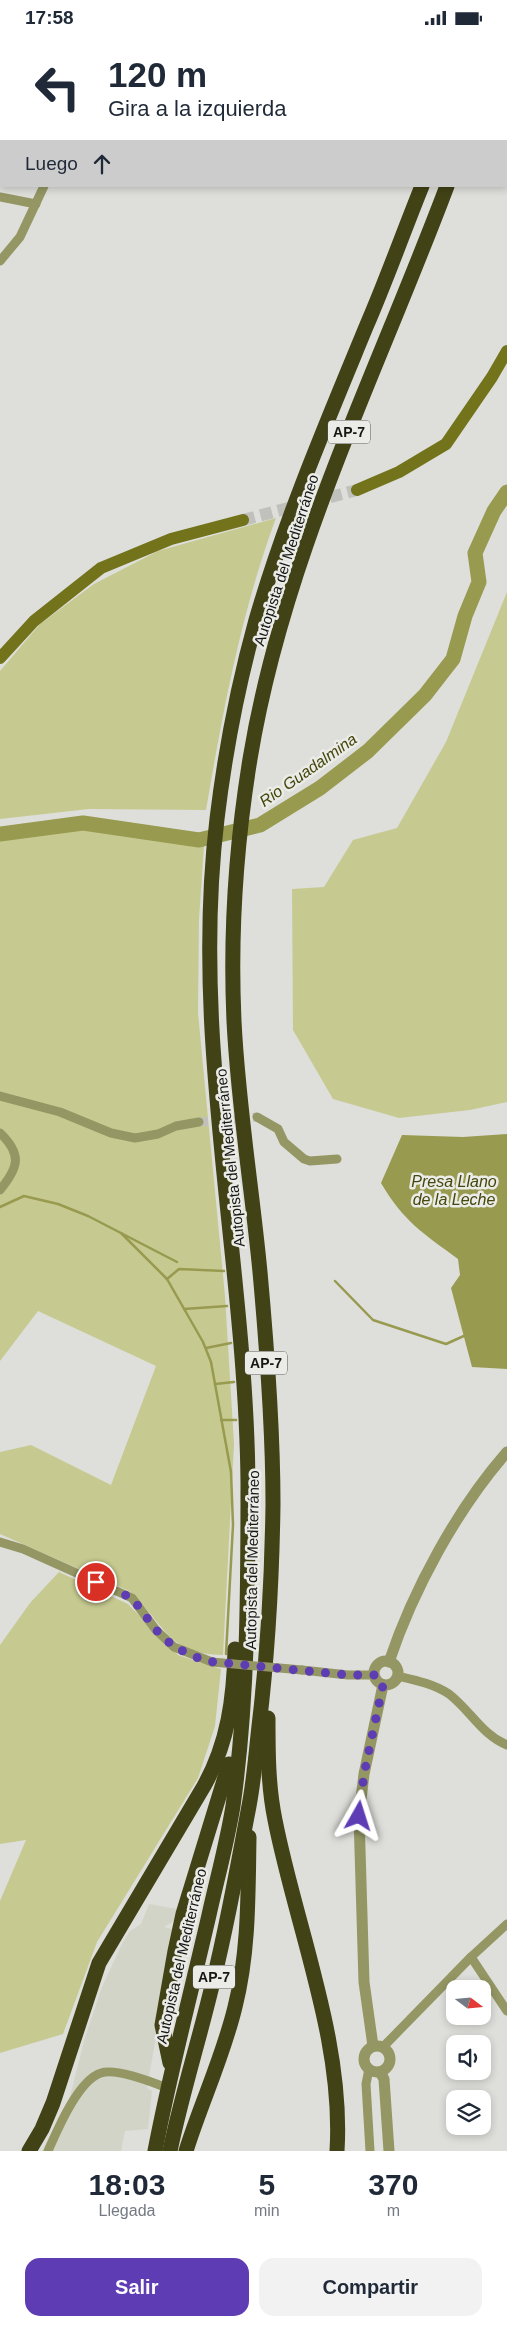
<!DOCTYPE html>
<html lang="es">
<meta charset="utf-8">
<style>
:root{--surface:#fff;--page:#f2f2f3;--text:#1f2937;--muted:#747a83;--accent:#5e3cb4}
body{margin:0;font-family:Helvetica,sans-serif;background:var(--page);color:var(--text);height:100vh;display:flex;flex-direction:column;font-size:19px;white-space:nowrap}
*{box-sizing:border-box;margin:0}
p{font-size:16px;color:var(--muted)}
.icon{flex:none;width:28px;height:28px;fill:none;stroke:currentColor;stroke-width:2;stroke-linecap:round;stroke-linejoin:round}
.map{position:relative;height:2116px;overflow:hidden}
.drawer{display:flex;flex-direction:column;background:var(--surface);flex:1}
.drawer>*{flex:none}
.banner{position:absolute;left:0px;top:0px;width:508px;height:152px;box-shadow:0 2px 8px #0003;background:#fff;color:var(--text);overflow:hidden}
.needle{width:32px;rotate:106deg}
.buttons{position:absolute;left:446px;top:1945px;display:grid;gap:10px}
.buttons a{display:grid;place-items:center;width:45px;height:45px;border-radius:10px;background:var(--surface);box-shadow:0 2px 8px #0003;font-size:25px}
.pin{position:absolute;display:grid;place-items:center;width:42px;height:42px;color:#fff;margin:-21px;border:2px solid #fff;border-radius:50%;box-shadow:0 1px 5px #0007}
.me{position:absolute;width:55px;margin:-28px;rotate:6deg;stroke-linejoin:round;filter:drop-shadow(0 0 4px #0008)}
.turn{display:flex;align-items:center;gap:18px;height:105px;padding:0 25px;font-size:22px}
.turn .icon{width:65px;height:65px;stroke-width:2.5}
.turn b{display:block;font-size:35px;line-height:42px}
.then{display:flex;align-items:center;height:48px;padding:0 25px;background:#0003;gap:10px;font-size:19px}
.eta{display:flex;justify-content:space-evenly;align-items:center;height:85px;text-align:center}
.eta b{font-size:30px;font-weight:700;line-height:35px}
.action{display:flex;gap:10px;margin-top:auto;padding:10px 25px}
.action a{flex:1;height:58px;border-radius:15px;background:var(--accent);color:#fff;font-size:20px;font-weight:700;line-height:58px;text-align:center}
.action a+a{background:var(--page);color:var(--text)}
.status{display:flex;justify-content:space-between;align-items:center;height:35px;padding:0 25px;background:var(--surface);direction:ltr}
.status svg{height:14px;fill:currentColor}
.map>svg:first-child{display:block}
</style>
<div class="status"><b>17:58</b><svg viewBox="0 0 49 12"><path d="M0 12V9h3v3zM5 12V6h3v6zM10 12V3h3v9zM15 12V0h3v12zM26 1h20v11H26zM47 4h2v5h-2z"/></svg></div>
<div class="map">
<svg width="507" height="2116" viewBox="0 0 507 2116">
<rect width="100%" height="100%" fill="#dedfda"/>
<path fill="#d3d4c8" d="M149 1869 177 1874 174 1886 164 1892 175 1895 147 2053 152 2056 148 2094 125 2096 121 2116H42L69 2066 84 2006 102 1952 123 1907 130 1896 141 1889Z"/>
<g fill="#c6ca90">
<path d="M276 483C241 577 223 676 206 775L89 774 0 784V636L40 589 94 549 158 516Z"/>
<path d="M507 557V1067L470 1075 399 1083 333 1064 293 995 292 854 324 852 353 805 397 793 446 707Z"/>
<path d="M80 794 204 811 199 884 198 978 225 1261 234 1409 223 1620C166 1619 165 1588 129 1556L0 1499V1417L31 1410 111 1450 156 1331 38 1276 0 1326V804Z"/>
<path d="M59 1537 128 1569 178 1620 221 1634 215 1691 198 1743 97 1907 63 1999 0 2018V1866L26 1805 0 1809V1610L30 1568Z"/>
</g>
<path fill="#979a4f" d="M507 1099V1334L472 1332 451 1253 460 1240 458 1224C423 1198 404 1187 381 1148L402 1100 463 1102Z"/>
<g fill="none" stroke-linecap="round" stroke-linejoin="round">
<g stroke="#979a4f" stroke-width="2.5">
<path d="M0 1172 24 1161 58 1169 88 1181 177 1227"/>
<path d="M121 1198 167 1244 203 1307 211 1327 231 1437 233 1490 226 1619"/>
<path d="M167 1244 179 1234 224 1236"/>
<path d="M335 1246 373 1285 446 1309 466 1300"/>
<path d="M184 1274 227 1271"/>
<path d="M206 1313 231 1308"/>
<path d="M215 1349 234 1347"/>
<path d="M221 1385H236"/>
</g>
<path stroke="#979a4f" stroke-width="15" d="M0 799 83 788 199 805 260 790 320 753 368 716 425 660 453 624 465 581 479 547 475 518 494 476 507 457"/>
<path stroke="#c0c1bc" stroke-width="9" stroke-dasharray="9 4.5" stroke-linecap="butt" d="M199 1087 257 1082"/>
<path stroke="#c0c1bc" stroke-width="12" stroke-dasharray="12 6" stroke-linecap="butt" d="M243 485 357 455"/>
<g stroke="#949763" stroke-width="9">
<path d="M209 0 212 1"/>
<path d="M0 51 1 52"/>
<path d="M0 162 36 169"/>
<path d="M0 226 20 202 44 151"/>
<path d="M0 1061 60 1077 111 1098 135 1103 158 1099 176 1091 199 1087"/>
<path d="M257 1082 278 1094 284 1107 304 1124 310 1126 337 1124"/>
<path d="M0 1098C23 1120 18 1133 0 1155"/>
<path d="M0 1507 23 1514 132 1563 156 1595 174 1612 212 1627"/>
<path d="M302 1635 348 1640H374"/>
<path d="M398 1641C415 1645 434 1649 449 1659 470 1675 482 1700 507 1710"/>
<path d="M471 1922 507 1976"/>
<path d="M383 2012 471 1922 507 1889"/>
<path d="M369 2034 366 2049 370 2116"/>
<path d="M48 2116C57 2096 78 2045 101 2038 116 2033 152 2047 167 2053"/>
</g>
<g stroke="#949763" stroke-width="11">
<circle cx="386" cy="1638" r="12"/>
<path d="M389 1627C413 1555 457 1474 507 1417"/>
<circle cx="377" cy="2024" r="13"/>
<path d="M373 2011 364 1947 359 1781 364 1739 383 1650"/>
<path d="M380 2037 384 2044 389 2116"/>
</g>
<g stroke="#72731a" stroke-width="12">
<path d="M357 455 399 437 446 409 492 342 507 316"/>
<path d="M0 623 34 586 101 533 171 504 243 485"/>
</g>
<g stroke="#414216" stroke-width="15">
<path d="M471 1 472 0"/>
<path d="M497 1V0"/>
<path d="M268 1683C268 1717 268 1751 275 1785 296 1892 344 2006 337 2116"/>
<path d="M170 2028 162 1990 175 1916 183 1879 229 1729"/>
<path d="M29 2116 42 2094 53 2068 99 1928 204 1751C228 1708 234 1663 235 1614"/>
<path d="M155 2116C170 2037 191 1958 209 1880 217 1844 227 1808 233 1771 248 1664 248 1556 248 1448 246 1226 190 1006 217 784 225 717 238 650 256 585 285 485 326 389 366 292 386 246 403 198 422 151"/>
<path d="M170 2116C181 2063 197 2012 210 1959 226 1898 237 1834 249 1771 254 1745 256 1718 259 1691 268 1616 272 1544 273 1469 273 1392 267 1314 260 1237 252 1153 238 1070 234 986 230 898 236 810 250 724 283 523 376 340 447 151"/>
<path d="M186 2116C201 2068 223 2022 235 1972 249 1917 248 1859 249 1802"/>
</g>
<path stroke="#949763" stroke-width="9" d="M212 1627 302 1635"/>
</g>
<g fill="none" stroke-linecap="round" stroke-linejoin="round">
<path stroke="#5e3cb4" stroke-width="9" stroke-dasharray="0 16.2" d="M96 1547 132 1563 156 1595 174 1612 205 1626 348 1640H374L376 1645 383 1650 364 1739 359 1781"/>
</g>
<g text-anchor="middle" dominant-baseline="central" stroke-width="5" stroke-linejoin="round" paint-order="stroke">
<g fill="#ebece7" stroke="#565653" stroke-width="1">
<rect x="328" y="385.5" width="42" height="23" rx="4"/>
<rect x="245" y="1316.5" width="42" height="23" rx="4"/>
<rect x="193" y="1930.5" width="42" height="23" rx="4"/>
</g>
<g font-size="14" font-weight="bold" fill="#161614">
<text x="349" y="397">AP-7</text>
<text x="266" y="1328">AP-7</text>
<text x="214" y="1942">AP-7</text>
</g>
<g font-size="15" fill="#161614" stroke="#ebece7">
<text transform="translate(286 525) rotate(-72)">Autopista del Mediterráneo</text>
<text transform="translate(230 1123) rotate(-96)">Autopista del Mediterráneo</text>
<text transform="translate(252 1525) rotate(-89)">Autopista del Mediterráneo</text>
<text transform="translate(181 1921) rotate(-77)">Autopista del Mediterráneo</text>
</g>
<g font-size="16" font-style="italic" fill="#46470c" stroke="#ebece7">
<text transform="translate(308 735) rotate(-35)">Rio Guadalmina</text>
<text x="454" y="1146">Presa Llano<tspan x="454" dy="18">de la Leche</tspan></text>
</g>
</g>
</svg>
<div class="buttons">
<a><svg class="needle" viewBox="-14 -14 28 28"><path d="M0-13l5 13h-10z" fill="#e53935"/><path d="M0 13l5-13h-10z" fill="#747a83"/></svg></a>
<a><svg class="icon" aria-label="sound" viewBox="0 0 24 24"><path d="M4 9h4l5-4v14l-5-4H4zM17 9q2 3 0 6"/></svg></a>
<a><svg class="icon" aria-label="layers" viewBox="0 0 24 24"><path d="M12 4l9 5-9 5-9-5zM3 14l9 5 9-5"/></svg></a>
</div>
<div class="pin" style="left:96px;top:1547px;background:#d93025"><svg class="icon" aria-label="arrive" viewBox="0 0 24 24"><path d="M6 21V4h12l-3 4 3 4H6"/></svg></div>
<svg class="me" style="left:359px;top:1781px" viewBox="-20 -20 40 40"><path d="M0-17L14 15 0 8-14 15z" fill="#5e3cb4" stroke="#fff" stroke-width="4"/></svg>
<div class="banner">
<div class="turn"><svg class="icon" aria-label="left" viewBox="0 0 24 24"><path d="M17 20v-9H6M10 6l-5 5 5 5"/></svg><div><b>120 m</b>Gira a la izquierda</div></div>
<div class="then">Luego<svg class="icon" aria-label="ahead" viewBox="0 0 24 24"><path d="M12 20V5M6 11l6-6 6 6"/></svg></div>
</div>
</div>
<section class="drawer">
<div class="eta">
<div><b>18:03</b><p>Llegada</p></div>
<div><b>5</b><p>min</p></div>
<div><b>370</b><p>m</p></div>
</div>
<div class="action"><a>Salir</a><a>Compartir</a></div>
</section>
